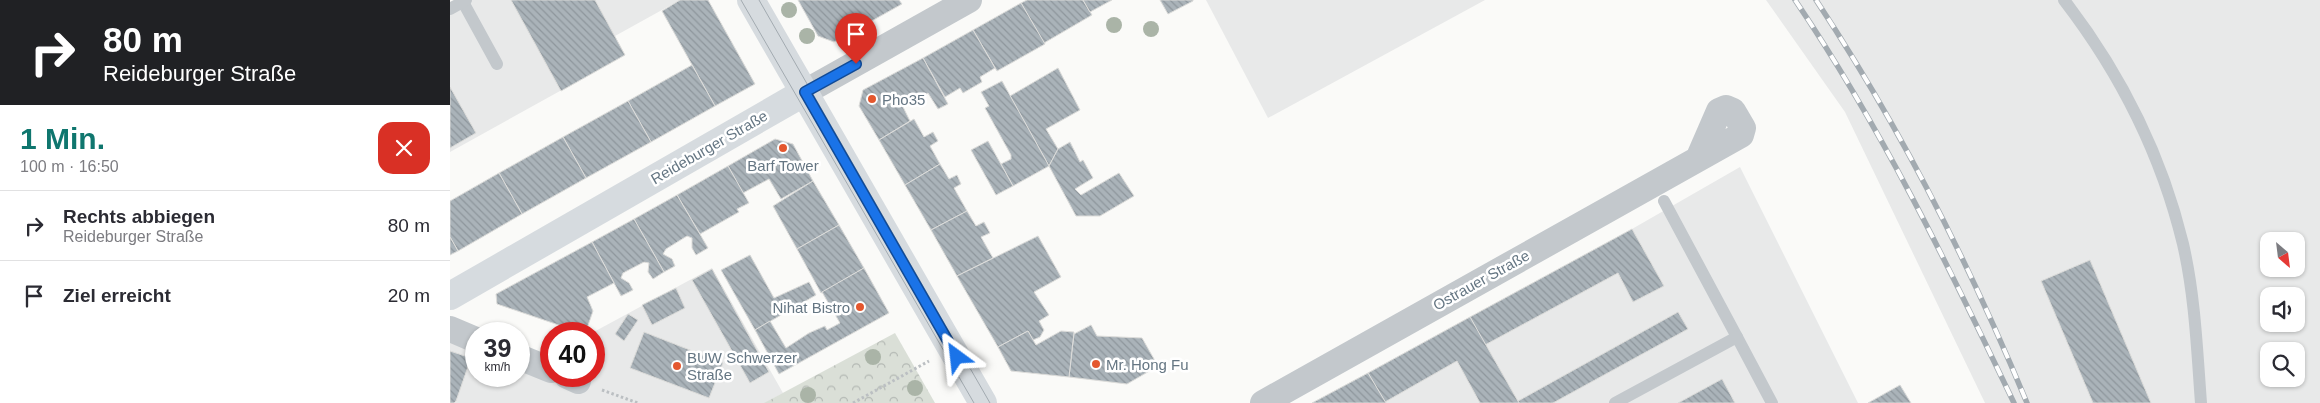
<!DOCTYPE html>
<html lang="de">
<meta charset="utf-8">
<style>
:root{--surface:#fff;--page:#f2f2f3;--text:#2b2b33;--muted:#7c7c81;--line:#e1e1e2;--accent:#0f766e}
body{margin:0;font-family:Helvetica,sans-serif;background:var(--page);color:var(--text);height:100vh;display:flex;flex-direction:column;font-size:19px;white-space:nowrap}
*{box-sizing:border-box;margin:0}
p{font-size:16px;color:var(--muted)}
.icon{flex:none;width:28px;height:28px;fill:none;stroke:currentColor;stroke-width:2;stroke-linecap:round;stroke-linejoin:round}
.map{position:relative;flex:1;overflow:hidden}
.drawer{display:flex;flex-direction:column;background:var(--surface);width:450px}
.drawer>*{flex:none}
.hud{background:#202124;color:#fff;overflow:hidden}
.needle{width:32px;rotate:152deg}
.buttons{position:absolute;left:1810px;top:232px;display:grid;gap:10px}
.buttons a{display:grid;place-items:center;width:45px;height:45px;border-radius:10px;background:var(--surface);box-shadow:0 1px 4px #0004;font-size:25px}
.speed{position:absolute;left:15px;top:322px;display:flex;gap:10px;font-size:25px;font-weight:700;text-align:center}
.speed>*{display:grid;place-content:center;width:65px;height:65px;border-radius:50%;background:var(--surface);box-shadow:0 1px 4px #0004;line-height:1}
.speed small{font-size:12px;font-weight:400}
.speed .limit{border:8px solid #d22;background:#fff;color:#111}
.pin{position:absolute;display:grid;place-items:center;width:42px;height:42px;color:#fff;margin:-51px -21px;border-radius:50% 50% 50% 0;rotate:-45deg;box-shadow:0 0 5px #0007}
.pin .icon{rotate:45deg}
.me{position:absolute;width:55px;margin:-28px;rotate:330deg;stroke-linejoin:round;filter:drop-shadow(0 0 4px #0008)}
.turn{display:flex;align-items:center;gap:18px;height:105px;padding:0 20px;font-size:22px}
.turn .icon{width:65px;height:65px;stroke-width:2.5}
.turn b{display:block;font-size:35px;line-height:42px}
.round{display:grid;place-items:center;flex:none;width:52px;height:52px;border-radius:15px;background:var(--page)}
.summary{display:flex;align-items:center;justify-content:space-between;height:85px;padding:0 20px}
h1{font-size:30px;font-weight:600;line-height:38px;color:var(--accent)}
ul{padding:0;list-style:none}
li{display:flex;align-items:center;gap:15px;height:70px;padding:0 20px;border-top:1px solid var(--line)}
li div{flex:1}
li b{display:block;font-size:19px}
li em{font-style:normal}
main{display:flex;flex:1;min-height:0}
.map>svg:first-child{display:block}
</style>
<main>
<section class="drawer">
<div class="hud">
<div class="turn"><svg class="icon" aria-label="right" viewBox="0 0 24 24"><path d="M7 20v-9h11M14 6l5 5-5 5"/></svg><div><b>80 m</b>Reideburger Straße</div></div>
</div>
<div class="summary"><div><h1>1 Min.</h1><p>100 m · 16:50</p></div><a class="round" style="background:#d93025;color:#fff"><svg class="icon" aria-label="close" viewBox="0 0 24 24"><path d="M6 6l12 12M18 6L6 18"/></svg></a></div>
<ul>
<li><svg class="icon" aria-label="right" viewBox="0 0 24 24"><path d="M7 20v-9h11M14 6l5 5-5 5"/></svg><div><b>Rechts abbiegen</b><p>Reideburger Straße</p></div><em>80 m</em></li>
<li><svg class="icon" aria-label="arrive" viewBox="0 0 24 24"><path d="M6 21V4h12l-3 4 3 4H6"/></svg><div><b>Ziel erreicht</b></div><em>20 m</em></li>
</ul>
</section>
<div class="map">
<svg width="1870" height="403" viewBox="0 0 1870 403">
<defs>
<pattern id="forest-crowns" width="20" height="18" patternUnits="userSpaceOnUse" patternTransform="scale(1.25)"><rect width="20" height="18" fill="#dadfd7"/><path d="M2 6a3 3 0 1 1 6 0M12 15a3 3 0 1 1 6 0" fill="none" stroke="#b4b9b4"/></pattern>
<pattern id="building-back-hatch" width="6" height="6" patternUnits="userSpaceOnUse" patternTransform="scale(1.25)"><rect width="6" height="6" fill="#aab3b9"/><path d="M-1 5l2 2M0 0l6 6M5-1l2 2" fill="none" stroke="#8e969c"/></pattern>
</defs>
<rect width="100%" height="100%" fill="#fafaf8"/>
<g fill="#e8e9e9" fill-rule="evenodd">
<path d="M17 0H230L165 36 175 55 0 152V9Z"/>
<path d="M756 0H1035L818 118Z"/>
<path d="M1316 0H1870V403H1535L1395 112ZM1819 241H1846V269H1819ZM1819 296H1846V324H1819ZM1819 351H1846V379H1819Z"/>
<path d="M1290 167 1408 403H862L1182 229Z"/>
<path d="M262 268 333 393 315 403H0V326L26 336V376H69V353L101 376H144V334H140Z"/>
</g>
<path fill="url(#forest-crowns)" d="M445 333 485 403H314Z"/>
<g fill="url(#building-back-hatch)" stroke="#dcdcda">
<path d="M61 0H145L175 55 111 91Z"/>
<path d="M230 0H258L305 84 265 106 212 11Z"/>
<path d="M348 0H449L452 4 384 42 368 36Z"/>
<path d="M577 0H633L642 15 594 43 571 3Z"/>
<path d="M633 0H662L640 12Z"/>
<path d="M710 0H743V1L718 14Z"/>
<path d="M571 3 595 44 547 71 523 30Z"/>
<path d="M523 30 545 68 530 77 532 82 513 93 510 88 495 97 473 58Z"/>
<path d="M473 58 498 104 488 109 478 93 453 107 460 121 429 140 409 106 413 90Z"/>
<path d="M242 65 265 106 201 142 178 101Z"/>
<path d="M608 68 630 110 596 129 608 149 599 166 560 96Z"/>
<path d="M552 81 599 166 563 186 551 164 561 159V155L535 108 539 106 531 92Z"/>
<path d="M0 87 26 133 0 148Z"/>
<path d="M178 101 201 142 136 178 113 137Z"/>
<path d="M464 119 474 137 483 132 488 141 480 146 490 164 455 185 429 140Z"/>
<path d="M113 137 136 178 72 214 49 173Z"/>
<path d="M325 139 343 144 363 181 331 199 319 179 293 193 278 166Z"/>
<path d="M538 141 563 186 546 195 521 150Z"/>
<path d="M620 142 630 162 633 160 643 178 625 189 631 195 669 173 684 196 650 216H626L599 166 608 149Z"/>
<path d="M490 164 499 179 507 175 511 184 504 188 517 211 481 230 455 185Z"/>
<path d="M278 166 299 203 287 209 289 212 250 234 227 195Z"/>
<path d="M49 173 72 214 8 251 0 237V201Z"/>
<path d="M363 181 389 225 347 249 323 206Z"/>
<path d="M227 195 258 248 246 255 242 248V238L237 236 216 249 213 254 222 259 225 266 214 272 184 219Z"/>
<path d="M517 211 526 226 534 222 540 233 531 237 543 258 507 276 481 230Z"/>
<path d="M184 219 214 272 203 279 198 272 199 263 194 262 173 273 171 278 179 283 183 290 171 296 142 242Z"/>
<path d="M389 225 414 268 371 293 347 249Z"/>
<path d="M1182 229 1214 286 1183 302 1168 273 1035 345 1020 317Z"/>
<path d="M588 236 611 277 584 292 599 315 589 321 594 330 590 337 583 340 578 331 548 347 507 276Z"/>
<path d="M0 237 8 251 0 255Z"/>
<path d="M142 242 164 283 137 297 143 311 135 334 47 304 46 294Z"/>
<path d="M300 255 324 298 359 282 366 295 305 330 271 270Z"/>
<path d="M1640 260 1701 403H1643L1591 281Z"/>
<path d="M414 268 439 313 329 374 305 330 320 321 336 348 359 333 375 326 377 330 390 323 372 292Z"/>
<path d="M262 269 319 372 300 383 242 280Z"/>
<path d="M226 288 235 308 202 325 192 305Z"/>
<path d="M1228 312 1238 329 1103 403H1069L1068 401Z"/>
<path d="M178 314 188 320 174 341 165 334Z"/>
<path d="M1020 317 1069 403H1030L1007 361 935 402 918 373Z"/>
<path d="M641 325 647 336 692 338 708 366 677 384 619 377 624 334Z"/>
<path d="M578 331 586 345 611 331 624 332 619 377 561 371 548 347Z"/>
<path d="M194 332 273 363 259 398 180 368Z"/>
<path d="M0 351 21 358 6 401 4 403H0Z"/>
<path d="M918 373 936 403H862Z"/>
<path d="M1272 379 1285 403H1228Z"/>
<path d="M1450 385 1461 403H1418Z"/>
</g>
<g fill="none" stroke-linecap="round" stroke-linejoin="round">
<g stroke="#bbbfc2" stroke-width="3" stroke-dasharray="2.5 2.5" stroke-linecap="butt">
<path d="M152 390 188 403"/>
<path d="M403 403 479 361"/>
</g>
<g stroke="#c3c8cc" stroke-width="12">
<path d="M1614 0C1671 74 1711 153 1733 244 1745 296 1747 350 1751 403"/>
<path d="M13 2 47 64"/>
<path d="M0 9 16 0"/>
<path d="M1214 201 1287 337"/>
<path d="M1165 403 1287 337 1322 403"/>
</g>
<g stroke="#c3c8cc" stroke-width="26">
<path d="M355 92 519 0"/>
<path d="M0 329 26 340"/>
<path d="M69 357 101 370"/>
<path d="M117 376 128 381"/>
<path d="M813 403 1291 135 1293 128 1283 111 1276 108 1269 111 1249 157"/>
</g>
<g stroke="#d6dbdf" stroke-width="28">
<path d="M301 0 533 403"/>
<path d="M0 296 355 92"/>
</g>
<g stroke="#a2aab0" stroke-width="1">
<path d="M291 0 524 403"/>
<path d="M309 0 540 403"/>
</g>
<g stroke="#a2aab0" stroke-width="5.5">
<g id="rail">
<path d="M1345 0C1431 127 1498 265 1564 403"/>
<path d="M1366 0C1450 127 1519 263 1577 403"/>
</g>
</g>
<use href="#rail" stroke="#fff" stroke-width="4" stroke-dasharray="11" stroke-linecap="butt"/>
</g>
<g fill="#aab4a7">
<circle cx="339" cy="10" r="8"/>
<circle cx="664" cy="25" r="8"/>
<circle cx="701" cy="29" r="8"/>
<circle cx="357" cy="36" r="8"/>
<circle cx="423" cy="357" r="8"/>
<circle cx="465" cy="388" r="8"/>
<circle cx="358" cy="395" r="8"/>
</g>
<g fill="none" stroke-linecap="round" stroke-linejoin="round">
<g stroke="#114b97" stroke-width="12">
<path id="route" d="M406 64 355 92 507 357"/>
</g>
<use href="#route" stroke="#1a73e8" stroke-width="9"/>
</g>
<g fill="#e4572e" stroke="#fff" stroke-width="2">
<circle cx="422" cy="99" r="5"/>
<circle cx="333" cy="148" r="5"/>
<circle cx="410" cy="307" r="5"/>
<circle cx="646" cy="364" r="5"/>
<circle cx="227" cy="366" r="5"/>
</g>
<g text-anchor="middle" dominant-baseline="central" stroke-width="5" stroke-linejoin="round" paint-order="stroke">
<g font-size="15" fill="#657683" stroke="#fff" text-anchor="start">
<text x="432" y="99">Pho35</text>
<text x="333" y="165" text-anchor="middle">Barf Tower</text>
<text x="400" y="307" text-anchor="end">Nihat Bistro</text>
<text x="237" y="357">BUW Schwerzer<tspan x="237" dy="17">Straße</tspan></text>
<text x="656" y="364">Mr. Hong Fu</text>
</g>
<g font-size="15" fill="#657683" stroke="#fff">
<text transform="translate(259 147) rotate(-30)">Reideburger Straße</text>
<text transform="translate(1031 280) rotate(-29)">Ostrauer Straße</text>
</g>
</g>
</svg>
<div class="buttons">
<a><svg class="needle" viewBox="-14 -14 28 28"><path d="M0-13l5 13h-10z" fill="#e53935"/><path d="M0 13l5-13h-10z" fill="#7c7c81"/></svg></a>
<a><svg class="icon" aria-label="sound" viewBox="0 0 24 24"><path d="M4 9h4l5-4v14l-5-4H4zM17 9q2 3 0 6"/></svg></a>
<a><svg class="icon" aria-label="search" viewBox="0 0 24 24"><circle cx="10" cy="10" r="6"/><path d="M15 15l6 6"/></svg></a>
</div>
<div class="speed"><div>39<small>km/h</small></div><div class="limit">40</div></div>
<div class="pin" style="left:406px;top:64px;background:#d93025"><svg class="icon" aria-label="arrive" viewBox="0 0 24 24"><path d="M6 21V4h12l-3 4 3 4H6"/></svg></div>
<svg class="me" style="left:507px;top:357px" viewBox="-20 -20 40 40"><path d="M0-17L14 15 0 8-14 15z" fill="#1a73e8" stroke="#fff" stroke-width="4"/></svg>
</div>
</main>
